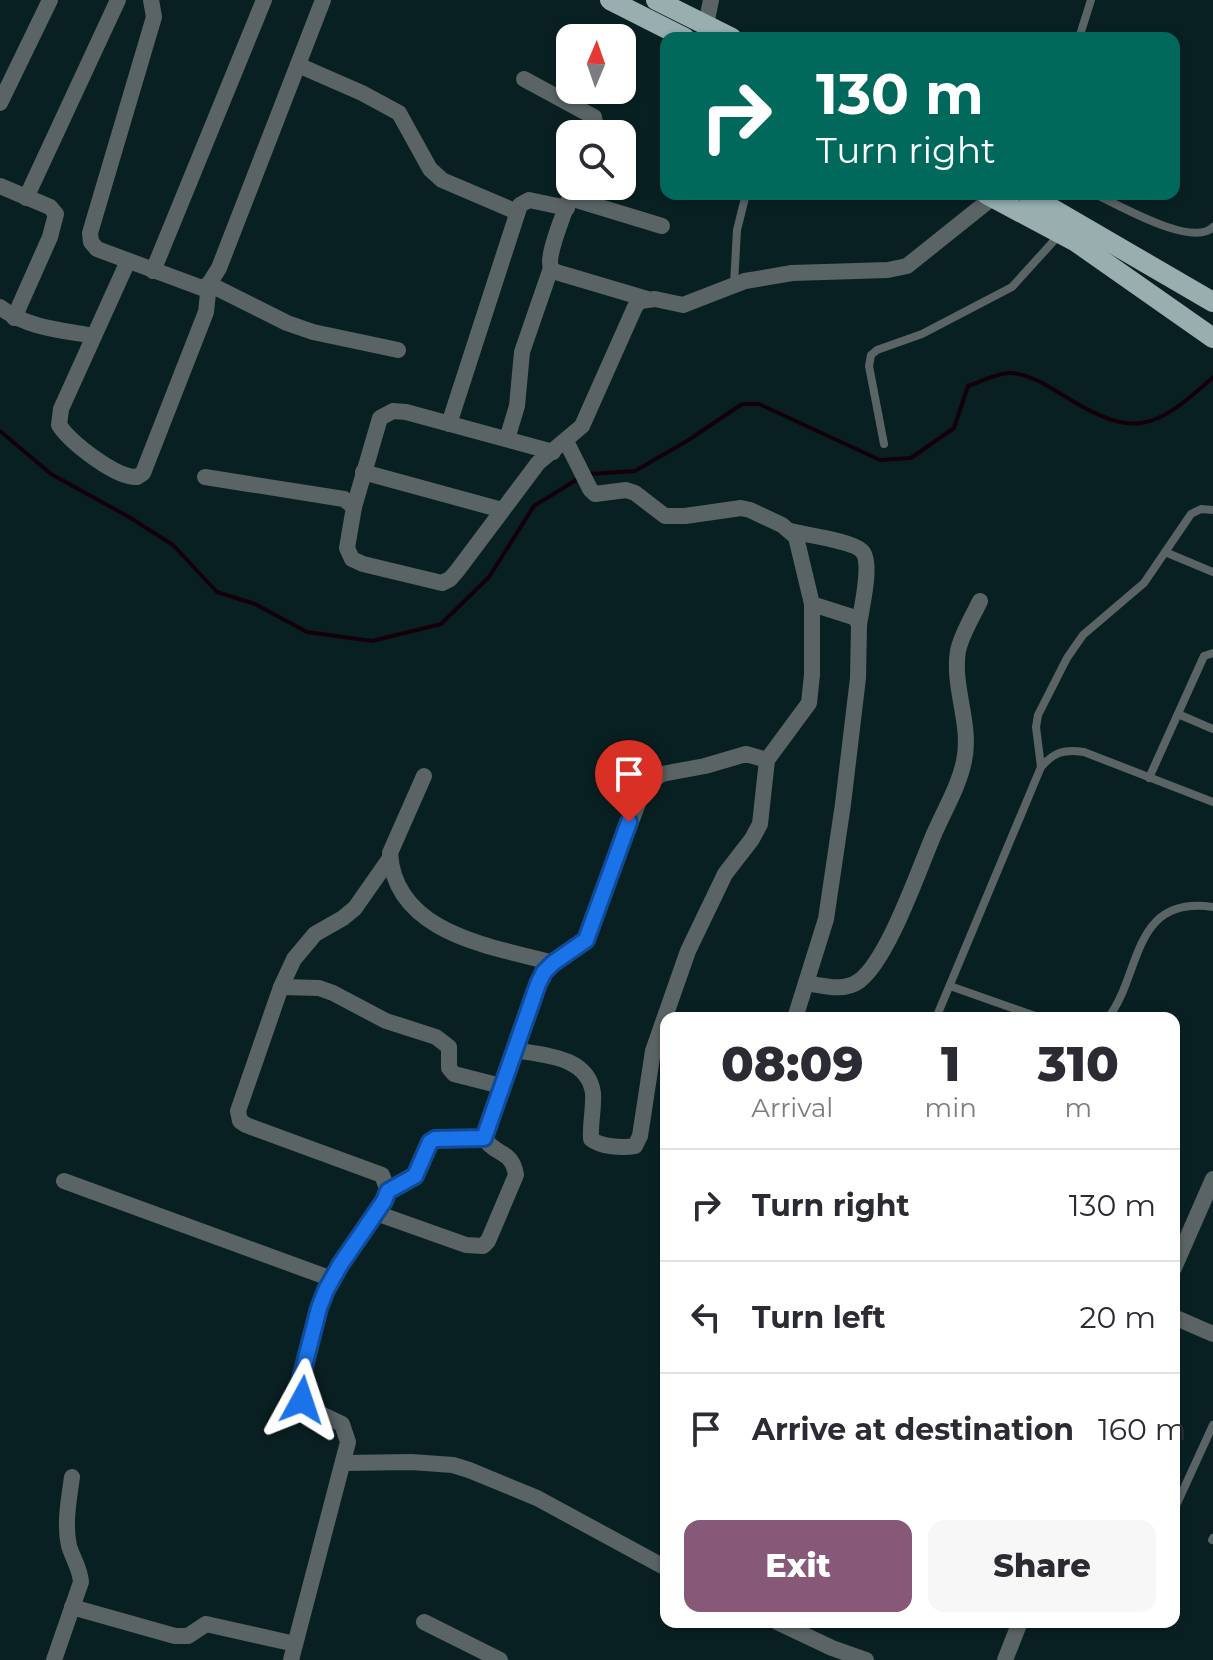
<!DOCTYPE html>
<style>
:root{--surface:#fff;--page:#f7f7f7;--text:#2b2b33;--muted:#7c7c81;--line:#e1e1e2;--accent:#875878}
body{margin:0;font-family:Montserrat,sans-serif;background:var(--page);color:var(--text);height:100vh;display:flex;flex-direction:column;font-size:30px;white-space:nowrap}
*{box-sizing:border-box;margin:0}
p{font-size:26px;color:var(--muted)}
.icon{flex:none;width:44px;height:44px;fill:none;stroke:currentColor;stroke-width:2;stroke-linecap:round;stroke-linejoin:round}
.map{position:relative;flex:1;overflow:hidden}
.panel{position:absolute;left:660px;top:1012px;width:520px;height:616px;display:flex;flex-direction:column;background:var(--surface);border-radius:16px;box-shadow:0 2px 6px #0004}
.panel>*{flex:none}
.guide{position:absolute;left:660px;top:32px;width:520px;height:168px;border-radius:16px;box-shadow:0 2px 6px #0004;background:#00695c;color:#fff;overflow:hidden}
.needle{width:52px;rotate:2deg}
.controls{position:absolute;left:556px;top:24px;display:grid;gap:16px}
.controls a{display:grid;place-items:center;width:80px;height:80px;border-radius:16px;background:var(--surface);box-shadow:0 2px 6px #0004;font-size:40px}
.pin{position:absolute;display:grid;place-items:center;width:68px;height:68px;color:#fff;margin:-82px -34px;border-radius:50% 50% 50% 0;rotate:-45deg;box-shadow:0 0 8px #0007}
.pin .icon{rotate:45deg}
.me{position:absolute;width:88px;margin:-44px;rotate:5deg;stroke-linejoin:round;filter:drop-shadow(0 0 6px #0008)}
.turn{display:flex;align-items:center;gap:28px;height:168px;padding:0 24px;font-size:36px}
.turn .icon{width:104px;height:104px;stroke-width:2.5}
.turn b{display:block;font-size:56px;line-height:68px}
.eta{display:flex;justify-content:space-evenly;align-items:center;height:136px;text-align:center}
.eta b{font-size:48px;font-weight:800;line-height:56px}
.cta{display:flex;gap:16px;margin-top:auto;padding:16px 24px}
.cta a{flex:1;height:92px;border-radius:16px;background:var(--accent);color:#fff;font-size:32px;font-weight:800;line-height:92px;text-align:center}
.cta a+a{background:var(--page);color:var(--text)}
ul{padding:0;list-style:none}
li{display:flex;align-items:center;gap:24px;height:112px;padding:0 24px;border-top:2px solid var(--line)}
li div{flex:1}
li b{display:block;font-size:30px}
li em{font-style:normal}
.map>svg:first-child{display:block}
</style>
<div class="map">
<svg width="1213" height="1660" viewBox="0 0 1213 1660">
<rect width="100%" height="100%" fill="#092022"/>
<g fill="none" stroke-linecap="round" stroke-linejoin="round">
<g stroke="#14000b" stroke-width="4">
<path d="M0 431 51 474 129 517 173 545 217 592 255 604 307 632 372 641 441 624 489 577 534 506 581 477"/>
<path d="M589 474 635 471 687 441 742 404H759L880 460 911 458 954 428 968 386C980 382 997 373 1010 373 1027 373 1047 385 1061 394 1133 439 1153 432 1213 377"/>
</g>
<g stroke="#5a6465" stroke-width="8">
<path d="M1079 38 1091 0"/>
<path d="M1095 194C1119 205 1192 248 1213 227"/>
<path d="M734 284 737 230 746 194"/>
<path d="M884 444 869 366 871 355 877 350 922 334 1012 287 1060 234"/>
<path d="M1165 552 1213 572"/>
<path d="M1178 714 1213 729"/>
<path d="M1041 767 1036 727 1038 715 1067 658 1083 635 1144 583 1191 514 1201 509 1213 510"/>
<path d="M1149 778 1204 656 1213 653"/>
<path d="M950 986 1041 1018"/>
<path d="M936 1018 1041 767C1054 752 1064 749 1084 752L1213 802"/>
<path d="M1108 1018C1142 974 1131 895 1213 907"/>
<path d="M1174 1510 1213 1425"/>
<path d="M1212 1540 1213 1538"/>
</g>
<g stroke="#5a6465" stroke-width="16">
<path d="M151 0 154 17 90 233 91 242 97 249 202 288 209 284 219 268 323 0"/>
<path d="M706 25 711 0"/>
<path d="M298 65 362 93 399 113 430 169 442 180 517 212"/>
<path d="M524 79 594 117 595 123 593 134"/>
<path d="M0 103 50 0"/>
<path d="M0 186 50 207 56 214 50 237 14 318"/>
<path d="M574 186C568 204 550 245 550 262 550 268 551 268 556 272L647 299"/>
<path d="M26 198 118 0"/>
<path d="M570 198 662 226"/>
<path d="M128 261 61 409 59 425C71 443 116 478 137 477L143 473 206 312 209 284 287 323 313 332 398 350"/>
<path d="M153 271 264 0"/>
<path d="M0 307C27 328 61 330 94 336"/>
<path d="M449 424 520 205 529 200 567 208"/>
<path d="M507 439 517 406 522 352 551 268"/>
<path d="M566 441 590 489 595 494 626 490 635 493 665 516H685L741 508 750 510 782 525 796 537 812 604 856 618 859 625 858 678 843 804 826 919 795 1018"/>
<path d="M363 472 502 510"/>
<path d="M205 477 344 499 354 507 347 548 352 559 363 564 442 583 450 579 457 571 538 463 582 426 635 307 640 301 655 299 683 305 745 281 792 273 888 270 907 266 997 194"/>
<path d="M354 507 380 418 393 411 406 412 553 452"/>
<path d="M790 531C806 535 853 541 862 551 873 563 861 609 859 625"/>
<path d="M424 776 390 853C395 934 491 946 553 963"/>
<path d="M806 983C824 986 844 992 859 981 888 960 919 869 934 834 944 811 959 786 964 761 972 724 952 688 958 651 961 635 973 616 980 601"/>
<path d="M281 987 319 988 333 993 386 1021 436 1037 449 1047V1068L454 1074 501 1086"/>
<path d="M514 1050C543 1055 588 1056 593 1093 594 1108 590 1124 591 1139 601 1147 622 1148 635 1146L640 1136 653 1051 688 951 725 874 752 839 760 824 767 760 809 703 812 675V604"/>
<path d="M64 1181 332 1279"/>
<path d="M388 1191 415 1176 427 1146 435 1139 484 1138"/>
<path d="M376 1213 466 1245 483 1246 488 1241 516 1175C512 1149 495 1156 484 1138L486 1129 538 984 544 972 553 963 586 940 642 793 651 781 662 774 705 766 746 754 767 760"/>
<path d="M1174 1268 1213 1179"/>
<path d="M1174 1317 1213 1334"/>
<path d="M345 1463 411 1462 453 1465 469 1470 537 1498 666 1568"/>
<path d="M72 1607 175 1636H188L206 1624 295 1644"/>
<path d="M424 1622 500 1660"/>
<path d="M777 1622 832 1648 866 1660"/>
<path d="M54 1660 81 1582C80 1568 73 1559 69 1546 64 1524 69 1499 72 1477"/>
<path d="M291 1660 348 1442 342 1424 308 1408 302 1400 300 1382 319 1308 326 1290 340 1265 384 1201 388 1191 382 1175 246 1125 240 1121 238 1111 281 987 294 959 315 934 343 918 355 908 390 858"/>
<path d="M1005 1660 1020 1622"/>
</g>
<g stroke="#98aeaf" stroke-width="20">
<path d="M610 0 685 38"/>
<path d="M656 0 732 38"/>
<path d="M986 194 1076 242 1213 338"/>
<path d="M1027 194 1213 302"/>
</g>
</g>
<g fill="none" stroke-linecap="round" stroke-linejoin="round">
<g stroke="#114b97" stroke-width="20">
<path id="route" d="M302 1400 300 1382 319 1308 326 1290 340 1265 384 1201 388 1191 415 1176 430 1142 435 1139 484 1138 538 984 544 972 553 963 586 940 629 822"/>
</g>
<use href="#route" stroke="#1a73e8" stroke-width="14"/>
</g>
</svg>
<div class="controls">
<a><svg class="needle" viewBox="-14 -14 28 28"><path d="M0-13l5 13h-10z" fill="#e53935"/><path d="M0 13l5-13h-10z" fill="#7c7c81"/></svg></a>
<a><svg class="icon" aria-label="search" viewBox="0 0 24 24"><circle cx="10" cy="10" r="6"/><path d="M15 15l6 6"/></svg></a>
</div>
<div class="pin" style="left:629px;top:822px;background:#d93025"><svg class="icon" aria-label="arrive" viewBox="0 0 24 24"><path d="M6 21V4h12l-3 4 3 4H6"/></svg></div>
<svg class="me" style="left:302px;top:1400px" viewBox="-20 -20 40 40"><path d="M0-17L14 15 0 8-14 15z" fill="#1a73e8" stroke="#fff" stroke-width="4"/></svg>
<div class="guide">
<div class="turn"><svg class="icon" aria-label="right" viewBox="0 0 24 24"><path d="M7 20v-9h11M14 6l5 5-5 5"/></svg><div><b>130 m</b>Turn right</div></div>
</div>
<section class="panel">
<div class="eta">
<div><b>08:09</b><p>Arrival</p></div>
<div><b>1</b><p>min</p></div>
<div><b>310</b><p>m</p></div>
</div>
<ul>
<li><svg class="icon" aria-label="right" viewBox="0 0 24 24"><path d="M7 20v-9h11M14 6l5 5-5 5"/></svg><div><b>Turn right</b></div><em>130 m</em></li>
<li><svg class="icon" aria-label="left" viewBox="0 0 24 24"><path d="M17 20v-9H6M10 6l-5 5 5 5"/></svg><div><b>Turn left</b></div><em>20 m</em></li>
<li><svg class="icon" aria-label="arrive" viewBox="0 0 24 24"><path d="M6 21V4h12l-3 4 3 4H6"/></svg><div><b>Arrive at destination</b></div><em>160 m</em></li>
</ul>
<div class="cta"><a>Exit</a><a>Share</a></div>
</section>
</div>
